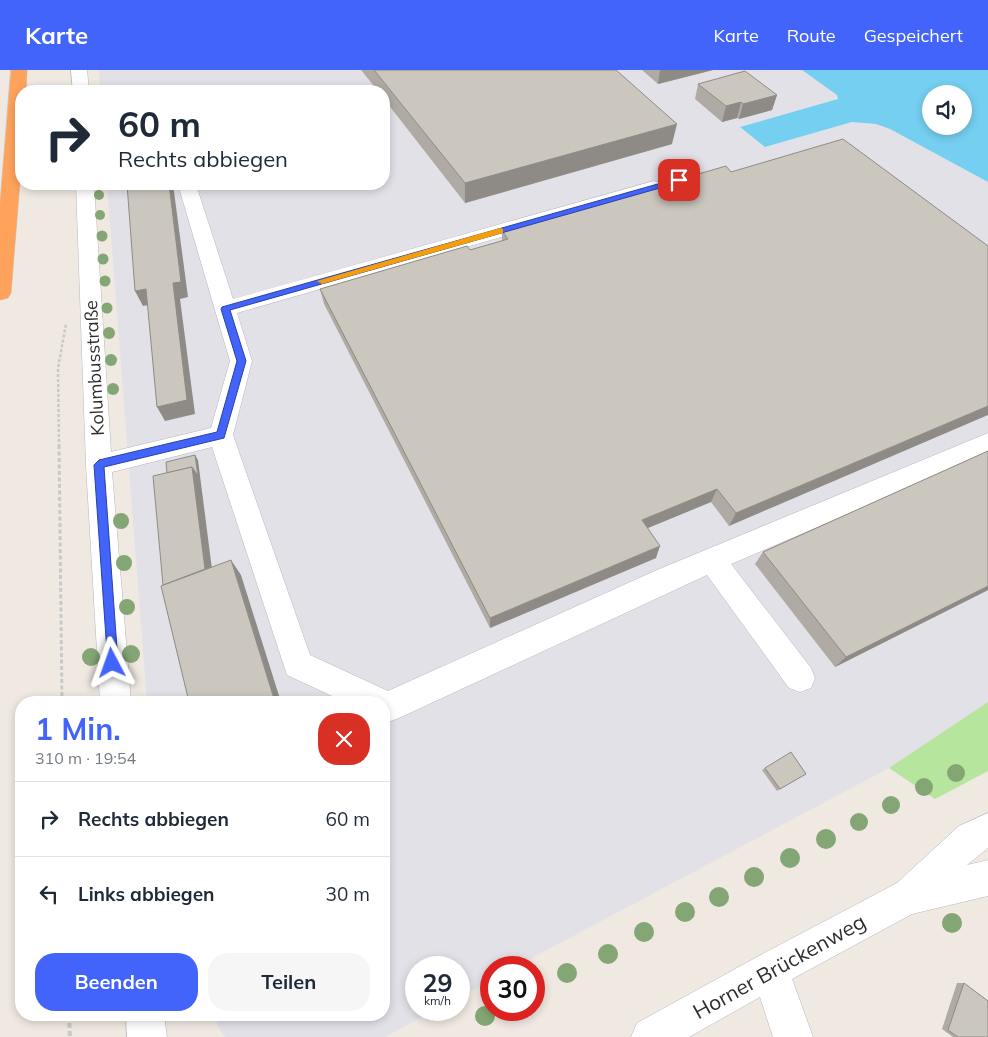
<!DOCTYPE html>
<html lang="de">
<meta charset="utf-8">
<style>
:root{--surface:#fff;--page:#f6f6f7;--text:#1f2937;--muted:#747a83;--line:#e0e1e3;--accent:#4264fb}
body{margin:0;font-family:Mulish,sans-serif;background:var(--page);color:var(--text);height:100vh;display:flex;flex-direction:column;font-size:19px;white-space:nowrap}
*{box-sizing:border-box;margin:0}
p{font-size:16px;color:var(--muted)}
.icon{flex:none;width:28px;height:28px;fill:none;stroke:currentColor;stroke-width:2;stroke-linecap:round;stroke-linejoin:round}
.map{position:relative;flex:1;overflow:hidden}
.sheet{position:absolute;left:15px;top:626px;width:375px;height:325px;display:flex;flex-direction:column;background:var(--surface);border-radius:20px;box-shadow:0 2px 8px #0003}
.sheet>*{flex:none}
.guide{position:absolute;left:15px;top:15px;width:375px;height:105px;border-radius:20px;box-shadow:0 2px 8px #0003;background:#fff;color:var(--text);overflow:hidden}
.controls{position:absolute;left:922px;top:15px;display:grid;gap:10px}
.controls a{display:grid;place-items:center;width:50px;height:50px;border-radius:50%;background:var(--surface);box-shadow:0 2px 8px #0003;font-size:25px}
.speed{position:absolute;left:405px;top:886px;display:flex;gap:10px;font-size:25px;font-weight:700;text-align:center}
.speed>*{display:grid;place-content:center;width:65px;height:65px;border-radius:50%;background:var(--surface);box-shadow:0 2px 8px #0003;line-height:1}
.speed small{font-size:12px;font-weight:400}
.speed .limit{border:8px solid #d22;background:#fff;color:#111}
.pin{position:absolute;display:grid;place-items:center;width:42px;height:42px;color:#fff;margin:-21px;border-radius:10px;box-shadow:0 2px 8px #0006}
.me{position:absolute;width:55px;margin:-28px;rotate:356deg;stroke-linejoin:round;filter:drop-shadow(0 0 4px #0008)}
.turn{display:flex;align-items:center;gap:18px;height:105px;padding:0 20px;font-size:22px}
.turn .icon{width:65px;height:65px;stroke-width:2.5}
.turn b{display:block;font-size:35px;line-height:42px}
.round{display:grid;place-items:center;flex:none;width:52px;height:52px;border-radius:20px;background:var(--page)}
.summary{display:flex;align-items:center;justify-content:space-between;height:85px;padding:0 20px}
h1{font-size:30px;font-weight:700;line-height:38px;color:var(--accent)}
.action{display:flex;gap:10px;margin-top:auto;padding:10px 20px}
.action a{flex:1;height:58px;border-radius:20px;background:var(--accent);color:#fff;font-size:20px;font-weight:700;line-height:58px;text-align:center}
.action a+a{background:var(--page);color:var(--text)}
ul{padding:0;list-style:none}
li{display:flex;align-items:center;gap:15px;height:75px;padding:0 20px;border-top:1px solid var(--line)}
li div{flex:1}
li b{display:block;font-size:19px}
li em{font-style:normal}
header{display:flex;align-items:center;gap:30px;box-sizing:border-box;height:70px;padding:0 25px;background:var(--accent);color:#fff}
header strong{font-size:24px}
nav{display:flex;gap:28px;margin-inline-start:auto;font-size:18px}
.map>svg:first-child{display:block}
</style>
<header>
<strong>Karte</strong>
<nav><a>Karte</a><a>Route</a><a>Gespeichert</a></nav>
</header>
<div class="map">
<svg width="988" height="967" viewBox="0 0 988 967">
<rect width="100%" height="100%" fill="#efe9e1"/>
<path fill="#e3e1e8" d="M99 0H802L838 25V29L765 77 853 52 876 54 890 59 988 112V632L889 698 515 897 491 898V910L459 928V898H416V940H435L385 967H225L218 957 215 945H384V632H147L107 114H384V21H100Z"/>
<path fill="#b6e59e" d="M988 632V701L935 729 889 698Z"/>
<path fill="#75cff0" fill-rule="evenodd" d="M802 0H988V112L890 59 876 54 852 52 765 77 740 57 838 29 837 25ZM931 24H964V56H931Z"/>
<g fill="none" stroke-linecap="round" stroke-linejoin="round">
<g stroke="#b4b7c1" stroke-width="1">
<g id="minor">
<path d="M71 0H87L89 21H73Z"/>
<path d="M654 111 661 113 663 117 661 121 237 243 252 291 233 365 310 585 388 621 657 500 988 363V384L731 494 811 598 815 608 811 618 800 622 789 618 707 505 399 648 388 652 384 651V632H345L287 605 212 377 112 402 131 632H100L86 395 76 114H94L111 382 211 358 230 291 180 121 182 117H196L198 121 233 229Z"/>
<path d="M988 743V778L967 795 988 790V826L912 844 792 909 813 967H773L760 927 689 967H631L637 953 757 887 897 813 959 756Z"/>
<path d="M126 945H164L167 967H127Z"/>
</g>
</g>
<g stroke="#c9c9c9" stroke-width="1">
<path id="highway" d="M11 0H27L26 21H21V99L11 223 8 228 0 230V134Z"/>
</g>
<path stroke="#c9c9c9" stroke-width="2.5" stroke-dasharray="3 2" stroke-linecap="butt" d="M59 377 58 298 66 254"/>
<path stroke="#c9c9c9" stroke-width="3" stroke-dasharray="4 2.5" stroke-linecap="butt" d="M59 375 62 632"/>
<path stroke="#c9c9c9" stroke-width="4" stroke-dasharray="5 3" stroke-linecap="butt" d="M69 945 70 967"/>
<use href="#minor" fill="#fff" fill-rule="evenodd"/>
<use href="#highway" fill="#ffa35c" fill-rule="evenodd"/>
</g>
<g fill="#84a574">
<circle cx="99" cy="125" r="5"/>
<circle cx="100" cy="145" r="5"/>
<circle cx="102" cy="166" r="5.5"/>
<circle cx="103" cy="189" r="5.5"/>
<circle cx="105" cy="211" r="5.5"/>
<circle cx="107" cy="238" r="5.5"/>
<circle cx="109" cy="263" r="6"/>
<circle cx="111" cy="290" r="6"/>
<circle cx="113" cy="319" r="6"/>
<circle cx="121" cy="451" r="8"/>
<circle cx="124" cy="493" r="8"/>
<circle cx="127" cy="537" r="8"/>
<circle cx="131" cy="584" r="9"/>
<circle cx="91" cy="587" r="9"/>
<circle cx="956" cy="703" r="9"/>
<circle cx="924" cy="717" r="9"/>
<circle cx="891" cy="735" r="9"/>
<circle cx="859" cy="752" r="9"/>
<circle cx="826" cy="769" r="10"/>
<circle cx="790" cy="788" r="10"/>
<circle cx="754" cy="807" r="10"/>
<circle cx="719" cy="827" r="10"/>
<circle cx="685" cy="842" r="10"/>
<circle cx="952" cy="853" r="10"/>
<circle cx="644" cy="862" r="10"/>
<circle cx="608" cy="884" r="10"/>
<circle cx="567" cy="903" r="10"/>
<circle cx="485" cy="946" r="10"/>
</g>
<g fill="#afaba4">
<path d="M361 0H616L672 74 465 133 384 29V21H378Z"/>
<path d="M642 0H713L658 14Z"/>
<path d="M698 14 777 25 772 40 739 49 737 48 722 52 695 29Z"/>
<path d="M731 102 988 176 729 456 711 432 648 458 656 488 490 558 324 234 320 219 470 180 502 171V161Z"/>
<path d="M988 381V520L835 597 755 494 763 482Z"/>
<path d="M765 698 806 704 777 721 762 700Z"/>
<path d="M957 913H964L988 967H953L942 959Z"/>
</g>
<g fill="#8e8b86">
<path d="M660 0H713L658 14Z"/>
<path d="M777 25 772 40 739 49 743 34Z"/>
<path d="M741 32 737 48 722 52 726 36Z"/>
<path d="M677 54 672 74 465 133V113Z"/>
<path d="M152 114H173L188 227 180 229 195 344 165 351 157 337Z"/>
<path d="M146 219 154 234 143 236 135 221Z"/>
<path d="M988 336V345L729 456 736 443Z"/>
<path d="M195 385 198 390 214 515 173 530 192 397Z"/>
<path d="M717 419 711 432 638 462 642 450Z"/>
<path d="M660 476 656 488 490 558V548Z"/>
<path d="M231 490 241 505 281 632H275Z"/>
<path d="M988 516V520L835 597 846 587Z"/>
</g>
<g fill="#cbc7bf" stroke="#8e8b86">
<path d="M374 0H616L677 54 465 113Z"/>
<path d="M745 1 777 25 743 34 741 32 726 36 698 14Z"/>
<path d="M843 69 988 176V336L736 443 717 419 642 450 660 476 490 548 320 219 467 176 470 180 508 169 502 161 726 96 731 102Z"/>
<path d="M127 114H169L181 212 173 213 187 330 157 337 146 219 135 221Z"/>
<path d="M988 381V516L846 587 763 482Z"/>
<path d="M195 385 198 406 192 397 167 403 166 392Z"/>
<path d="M192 397 205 499 163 515 153 406Z"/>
<path d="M231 490 275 632H189L161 516Z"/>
<path d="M791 682 806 704 780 719 765 698Z"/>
<path d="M964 913 988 931V967H958L948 960Z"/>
</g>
<path fill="#4264fb" stroke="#2b41a3" d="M679 108 682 110 681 112 230 240 246 291 224 368 104 397 118 593 117 597 112 599 108 597 94 395 99 390 217 362 237 291 221 239 222 237Z"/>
<path fill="#f59e0b" d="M500 158 503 159V163L322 214 317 211Z"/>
<g text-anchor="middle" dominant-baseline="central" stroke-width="4.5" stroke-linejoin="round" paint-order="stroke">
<g font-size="18" fill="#2e2e2e" stroke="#fff">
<text transform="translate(94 298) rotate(-93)">Kolumbusstraße</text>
</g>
<g font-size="21" fill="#2e2e2e" stroke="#fff">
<text transform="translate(779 896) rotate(-29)">Horner Brückenweg</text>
</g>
</g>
</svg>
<div class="controls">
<a><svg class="icon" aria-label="sound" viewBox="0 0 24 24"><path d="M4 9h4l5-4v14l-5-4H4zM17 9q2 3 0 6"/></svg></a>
</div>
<div class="speed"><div>29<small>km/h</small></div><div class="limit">30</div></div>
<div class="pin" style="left:679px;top:110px;background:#d93025"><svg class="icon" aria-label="arrive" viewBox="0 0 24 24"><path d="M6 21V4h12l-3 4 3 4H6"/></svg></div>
<svg class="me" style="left:112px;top:593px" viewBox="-20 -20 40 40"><path d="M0-17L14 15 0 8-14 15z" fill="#4264fb" stroke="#fff" stroke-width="4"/></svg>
<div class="guide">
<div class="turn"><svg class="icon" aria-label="right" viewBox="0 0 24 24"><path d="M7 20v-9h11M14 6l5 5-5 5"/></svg><div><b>60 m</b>Rechts abbiegen</div></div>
</div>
<section class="sheet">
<div class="summary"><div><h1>1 Min.</h1><p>310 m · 19:54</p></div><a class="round" style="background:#d93025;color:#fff"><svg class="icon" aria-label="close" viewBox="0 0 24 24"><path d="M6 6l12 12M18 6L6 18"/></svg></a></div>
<ul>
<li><svg class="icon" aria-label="right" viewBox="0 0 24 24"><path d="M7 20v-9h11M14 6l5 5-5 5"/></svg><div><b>Rechts abbiegen</b></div><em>60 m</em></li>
<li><svg class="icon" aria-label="left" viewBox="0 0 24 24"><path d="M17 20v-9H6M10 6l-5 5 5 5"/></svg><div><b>Links abbiegen</b></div><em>30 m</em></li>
</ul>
<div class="action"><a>Beenden</a><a>Teilen</a></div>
</section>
</div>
